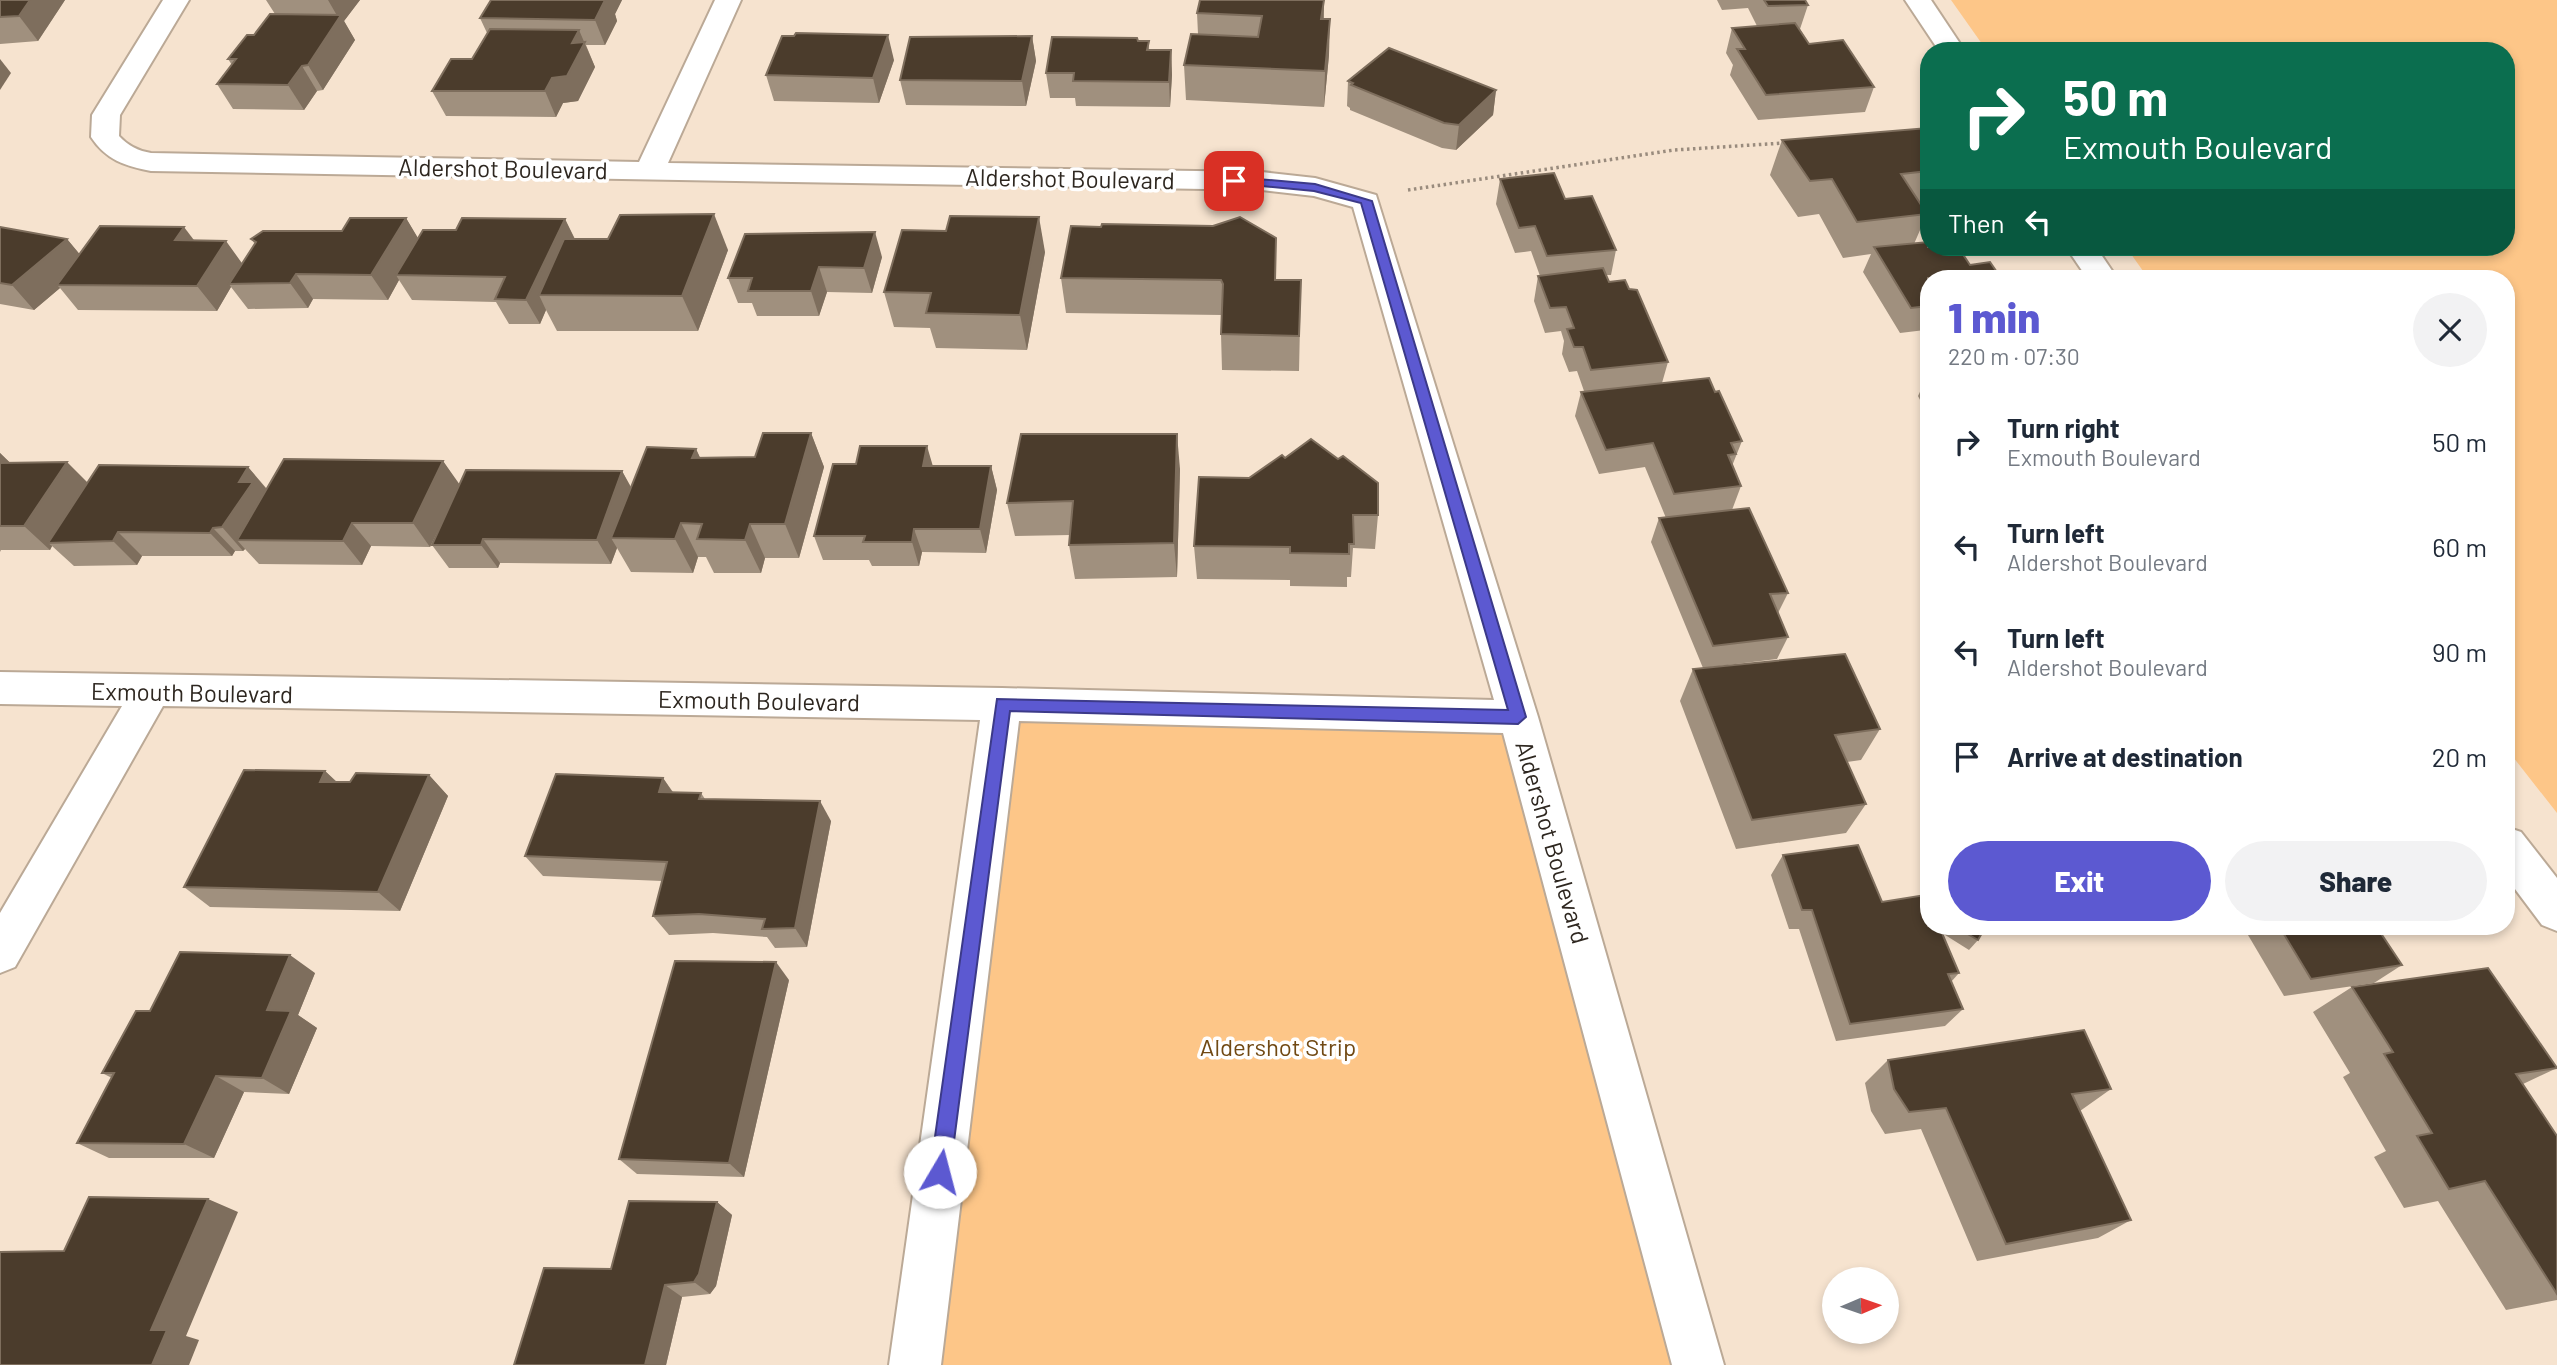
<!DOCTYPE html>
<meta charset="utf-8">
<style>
:root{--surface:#fff;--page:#f2f2f3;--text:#1f2937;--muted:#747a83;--accent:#5c59d1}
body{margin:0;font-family:Barlow,sans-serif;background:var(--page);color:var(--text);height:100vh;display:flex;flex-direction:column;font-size:26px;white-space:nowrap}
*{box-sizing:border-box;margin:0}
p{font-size:23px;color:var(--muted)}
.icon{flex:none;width:38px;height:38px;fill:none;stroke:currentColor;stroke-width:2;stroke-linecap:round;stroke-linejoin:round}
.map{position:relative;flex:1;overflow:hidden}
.panel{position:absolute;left:1920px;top:270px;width:595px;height:665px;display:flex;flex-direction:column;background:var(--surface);border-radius:28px;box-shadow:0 4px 10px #0003}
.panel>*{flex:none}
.top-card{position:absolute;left:1920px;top:42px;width:595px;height:214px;border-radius:28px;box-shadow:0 4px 10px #0003;background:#0b6e4f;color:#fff;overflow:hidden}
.needle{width:46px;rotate:88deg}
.controls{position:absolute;left:1822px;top:1267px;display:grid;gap:14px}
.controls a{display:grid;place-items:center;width:77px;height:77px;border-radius:50%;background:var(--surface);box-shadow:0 4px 10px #0003;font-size:35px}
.pin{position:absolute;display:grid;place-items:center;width:60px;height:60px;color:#fff;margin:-30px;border-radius:14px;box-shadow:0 4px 10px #0006}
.me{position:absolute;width:77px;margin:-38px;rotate:8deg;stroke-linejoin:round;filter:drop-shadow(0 0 5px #0008)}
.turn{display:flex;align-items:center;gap:24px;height:147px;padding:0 28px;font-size:32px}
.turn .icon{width:91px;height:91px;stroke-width:2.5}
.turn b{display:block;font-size:49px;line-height:60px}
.then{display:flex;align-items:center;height:66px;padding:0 28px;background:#0003;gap:14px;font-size:26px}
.round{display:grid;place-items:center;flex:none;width:74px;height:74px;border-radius:37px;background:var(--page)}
.head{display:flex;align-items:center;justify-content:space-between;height:119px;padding:0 28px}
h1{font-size:42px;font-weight:800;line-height:52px;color:var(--accent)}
.action{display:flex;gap:14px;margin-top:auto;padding:14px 28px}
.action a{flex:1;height:80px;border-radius:42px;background:var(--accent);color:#fff;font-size:28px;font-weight:800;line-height:80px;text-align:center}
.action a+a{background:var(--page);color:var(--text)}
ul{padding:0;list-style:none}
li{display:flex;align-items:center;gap:21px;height:105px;padding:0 28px}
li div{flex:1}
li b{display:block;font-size:26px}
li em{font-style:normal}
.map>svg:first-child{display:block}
</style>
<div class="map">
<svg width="2557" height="1365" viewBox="0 0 2557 1365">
<rect width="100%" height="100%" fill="#f6e3cf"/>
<g fill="#fdc688">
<path d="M1951 0H2557V813L2506 748V278H2148L2126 247H2506V51H1987Z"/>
<path d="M1002 704 1518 717 1698 1365H915Z"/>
</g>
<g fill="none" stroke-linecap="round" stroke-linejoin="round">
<g stroke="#bba996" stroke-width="4">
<g id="street">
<path d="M163 0H189L120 115 119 136C128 146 139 151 151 153L639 162 715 0H741L668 163 1262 172 1315 178 1376 195 1538 717 1724 1365H1672L1503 733 1019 721 941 1365H889L980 720 163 706 15 967 0 973V913L122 706 0 704V672L1002 688 1494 700 1353 207 1314 196 1262 190 151 171C125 166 106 160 91 137L92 115Z"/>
<path d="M1905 0H1931L1965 51H1939Z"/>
<path d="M2066 247H2096L2117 278H2087Z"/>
<path d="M2506 827 2521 832 2557 878V931L2542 925 2506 877Z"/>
</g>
</g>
<path stroke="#998b7d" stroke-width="3.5" stroke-dasharray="2.5 3.5" stroke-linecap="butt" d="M1408 190 1674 150 1784 143"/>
<use href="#street" fill="#fff" fill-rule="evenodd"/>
</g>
<g fill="#a0907e">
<path d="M0 0H65L38 41 0 44Z"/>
<path d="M266 0H360L344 21 355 40 323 90 317 91 304 110 233 109 217 84 232 65 228 59 275 14Z"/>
<path d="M491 0H622L615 14 617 21 605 45H586L595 67 578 101 563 103 556 117 446 116 432 91 472 59 487 33 480 18Z"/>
<path d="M1324 0V19L1329 55 1324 107 1186 100 1184 65 1198 34 1197 13Z"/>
<path d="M1717 0H1805L1808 5 1800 29 1809 44 1874 87 1865 112 1758 120 1730 75 1733 65 1726 53 1732 28 1757 26 1748 8 1722 10Z"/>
<path d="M1032 36 1036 61 1026 106 906 105 900 80Z"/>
<path d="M1138 41H1149V50H1171L1172 75 1170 107 1076 106 1075 98H1050L1046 73Z"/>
<path d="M894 60 879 103 774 101 766 75Z"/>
<path d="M1348 81 1496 90 1493 115 1456 150 1442 148 1350 110V108L1347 106Z"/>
<path d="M1928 128V206H1922L1927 214 1914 244 1928 278V336L1925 330 1900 333 1863 272 1871 254 1843 258 1819 214 1798 217 1770 175 1782 140Z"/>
<path d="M1500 179 1565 199 1616 250 1611 275H1606L1609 282 1629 289 1668 362 1662 383 1715 392 1742 441 1732 466 1741 486 1732 510 1788 593 1778 613 1788 637 1777 659 1711 667 1880 729 1861 760 1847 762 1866 804 1846 833 1736 849 1680 701 1693 669 1703 668 1651 542 1659 518H1666L1645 467 1599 474 1575 416 1581 392 1584 391 1577 371 1569 372 1562 354 1564 341 1561 331 1545 333 1534 301 1538 276H1540L1531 251 1515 253 1496 204Z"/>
<path d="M406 218 418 239 456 230 565 219 575 239 728 250 698 331H557L546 310 540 324H509L496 302 412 300 399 280 388 300 313 299 308 308 248 309 231 287 217 311 78 310 60 288 34 310 0 304V227L67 239 79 254 195 240 242 263 255 244 251 239 342 231Z"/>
<path d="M1101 227 1276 280H1301L1299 371 1222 370 1221 334 1222 315 1066 313 1061 278Z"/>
<path d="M1045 252 1027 350 936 348 930 328 894 327 884 292Z"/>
<path d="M882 257 872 293 827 292 819 316H757L752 303H738L728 278Z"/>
<path d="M1928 375V415L1918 396Z"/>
<path d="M811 433 824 467 799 558H765L761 573H714L706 557H698L693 573 631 572 617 548 611 564 500 563 498 568H449L432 545 449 507 430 547 371 546 362 565 259 564 245 549 243 551H235L232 556H142L137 565 74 566 52 546 50 550H1L0 552V453L9 462 87 483 248 467 267 489 443 461 459 485 622 471 631 487 696 449 700 458 755 457Z"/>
<path d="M991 466 997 490 986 553 922 552 919 566H872L869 560H823L814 536Z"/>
<path d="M1180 469 1177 577 1075 579 1069 545 1070 535 1015 536 1007 503Z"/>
<path d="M1199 477 1378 515 1375 549 1353 548 1351 577H1347V587L1290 586V580L1197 579 1194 546Z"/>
<path d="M325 771 337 782H350L429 775 448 796 400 911 210 907 184 887Z"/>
<path d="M663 778 673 792 701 793 705 799 831 821 807 947 775 948 767 937 713 933 669 935 653 916 662 881 543 876 525 856Z"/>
<path d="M1783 855 1882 902 1927 899 1928 897V926H1986L1978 940 1969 950 1942 933 1959 973 1951 982 1963 1009 1945 1026 1836 1041 1799 929H1789L1771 875Z"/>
<path d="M2260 926H2376L2402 965 2374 983 2284 996 2248 935Z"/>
<path d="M315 973 298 1015 317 1028 289 1094 244 1092 214 1158H109L77 1143 112 1078 102 1073 150 1011Z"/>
<path d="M789 980 744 1177 637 1174 619 1159Z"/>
<path d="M2352 987 2557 1068 2523 1084 2557 1136V1300L2506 1310 2438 1201 2404 1208 2374 1157 2386 1151 2343 1077 2350 1073 2313 1012Z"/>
<path d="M1888 1060 2111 1089 2080 1111 2131 1220 2098 1238 1977 1261 1921 1129 1885 1134 1871 1111 1865 1083Z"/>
<path d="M717 1202 732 1215 716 1286 710 1294 682 1297 666 1365H514L611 1269Z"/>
</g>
<g fill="#7e6e5d">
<path d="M30 0H65L38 41 19 16Z"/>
<path d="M328 0H360L344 21 355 40 323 90 308 65 339 19Z"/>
<path d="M602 0H622L615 14 617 21 605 45 595 20Z"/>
<path d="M1324 0 1323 31 1321 19Z"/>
<path d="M1330 19 1329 55 1324 107 1325 71Z"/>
<path d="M579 30 595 67 578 101 563 103 556 117 545 91Z"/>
<path d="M888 35 894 60 879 103 873 78Z"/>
<path d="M1032 36 1036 61 1026 106 1022 81Z"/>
<path d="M1171 50 1172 75 1170 107 1169 82Z"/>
<path d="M0 59 11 73 0 90Z"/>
<path d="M302 66 317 91 304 110 288 85Z"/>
<path d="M1496 90 1493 115 1456 150 1459 125Z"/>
<path d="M714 214 728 250 698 331 682 296Z"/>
<path d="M1039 217 1045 252 1027 350 1020 315Z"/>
<path d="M406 218 421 243 396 275 399 280 388 300 371 275Z"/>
<path d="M565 219 577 244 539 295 546 310 540 324 526 300Z"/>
<path d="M184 227 203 252 175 240Z"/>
<path d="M875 232 882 257 872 293 864 268Z"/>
<path d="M67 239 88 264 57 285 60 288 34 310 12 285Z"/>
<path d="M226 241 244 266 229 284 231 287 217 311 197 286Z"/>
<path d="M819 267 827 292 819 316 811 291Z"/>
<path d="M296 274 313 299 308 308 290 283Z"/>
<path d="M811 433 824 467 799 558 785 524Z"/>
<path d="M1177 434 1180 469 1177 577 1174 543Z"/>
<path d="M927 446 934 470 923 466Z"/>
<path d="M696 449 712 483 692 458Z"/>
<path d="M0 453 25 477 0 469Z"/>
<path d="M443 461 460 485 430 547 413 523Z"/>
<path d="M67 462 91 486 48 543 52 546 50 550 24 526Z"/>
<path d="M991 466 997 490 986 553 980 529Z"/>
<path d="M248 467 268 491 237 540 245 549 243 551 222 527 239 482Z"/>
<path d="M622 471 635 495 611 538 617 548 611 564 597 540Z"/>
<path d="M352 523 371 546 362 565 343 541Z"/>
<path d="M681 523 698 557 693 573 675 539Z"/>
<path d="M750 524 765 558 761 573 745 540Z"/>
<path d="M213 528 235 551 232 556 210 533Z"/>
<path d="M914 529 922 552 919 566 912 542Z"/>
<path d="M118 532 142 556 137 565 113 541Z"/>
<path d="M483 539 500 563 498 568 481 545Z"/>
<path d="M325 771 347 792 320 782Z"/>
<path d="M429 775 448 796 400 911 378 892Z"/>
<path d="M663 778 677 799 659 792Z"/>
<path d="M820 801 831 821 807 947 795 928Z"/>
<path d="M290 955 315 973 298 1015 317 1028 289 1094 262 1078 267 1010Z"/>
<path d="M776 962 789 980 744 1177 729 1163Z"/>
<path d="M216 1076 244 1092 214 1158 184 1144Z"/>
<path d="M208 1199 238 1212 186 1336 199 1340 189 1365H152L151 1330Z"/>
<path d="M717 1202 732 1215 716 1286 710 1294 694 1282Z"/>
<path d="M665 1285 682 1297 666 1365H645Z"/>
</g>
<g fill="#4b3c2c" stroke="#7e6e5d" stroke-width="2">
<path d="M0 0H30L19 16 0 17Z"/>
<path d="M491 0H605L595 20 480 18Z"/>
<path d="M1200 0H1324L1321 19H1330L1325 71 1184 65 1191 34 1258 37 1262 16 1197 13Z"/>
<path d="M1764 0H1805L1808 5 1768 6Z"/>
<path d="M270 14 341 15 308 65 302 66 288 85 217 84 236 59H228L247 35H254Z"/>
<path d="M1795 23 1809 44 1843 40 1874 87 1766 95 1737 49H1745L1732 28Z"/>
<path d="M490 29 579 30 572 43 585 42 567 76 552 78 545 91H432L451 59H472Z"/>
<path d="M796 33 888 35 873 78 766 75 782 36H794Z"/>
<path d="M1032 36 1022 81 900 80 910 37Z"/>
<path d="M1052 37 1137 38 1138 41H1149L1147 50H1171L1169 82 1073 81 1074 73H1046Z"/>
<path d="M1389 48 1496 90 1459 125 1444 123 1351 85 1353 83 1348 81Z"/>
<path d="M1928 128V171L1901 174 1927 214 1857 222 1832 179 1810 181 1782 140Z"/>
<path d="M1554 173 1565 199 1592 196 1616 250 1547 256 1535 226 1519 228 1500 179Z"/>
<path d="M714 214 682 296 539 295 564 239H608L620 215Z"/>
<path d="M950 216 1039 217 1020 315 926 313 931 293 884 292 902 230 946 231Z"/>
<path d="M1240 217 1276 238 1275 280H1301L1299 336 1221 334 1223 284 1221 280 1061 278 1071 226 1101 227 1102 224 1213 226Z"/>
<path d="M350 218H406L371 275 296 274 290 283 229 284 256 242 251 239 263 231H342Z"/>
<path d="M462 218 565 219 526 300 495 299 505 277 396 275 423 230H456Z"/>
<path d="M100 226 184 227 175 240 226 241 197 286 57 285Z"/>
<path d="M0 227 67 239 12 285 0 283Z"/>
<path d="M875 232 864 268 819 267 811 291H748L752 278H728L745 234Z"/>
<path d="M1928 242V247H1958L1970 265 1990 262 2001 278H1928V306L1911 308 1874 247Z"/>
<path d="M1603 268 1609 282 1625 280 1629 289 1637 290 1668 362 1591 370 1583 347H1574L1567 329 1574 328 1566 307 1550 308 1538 276Z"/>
<path d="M1709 378 1715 392 1719 391 1742 441 1731 443 1736 454 1728 455 1741 486 1674 494 1653 443 1606 450 1581 392Z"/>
<path d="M763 433H811L785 524H750L745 540 697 539 702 524 681 523 675 539 611 538 647 447 696 449 692 458 755 457Z"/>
<path d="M1021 434H1177L1174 543 1069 545 1073 501 1007 503Z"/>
<path d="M1311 439 1338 459 1343 456 1378 483V515H1353L1354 544H1349V554L1290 553V547L1194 546 1199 477 1249 478 1282 455 1285 458Z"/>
<path d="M860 446H927L923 466H991L980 529H914L912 542H863L865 536H814L833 464H856Z"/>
<path d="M284 459 443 461 413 523H352L343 541 237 540Z"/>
<path d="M67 462 24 526H0V463Z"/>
<path d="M99 465 248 467 239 482H253L222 527 213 528 210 533 118 532 113 541 48 543Z"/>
<path d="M466 470 622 471 597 540 483 539 481 545H432Z"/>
<path d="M1749 508 1788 593 1770 594 1788 637 1713 646 1659 518Z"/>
<path d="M1845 654 1880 729 1835 735 1866 804 1752 820 1693 669Z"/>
<path d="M244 770 325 771 320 782H350L356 773 429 775 378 892 184 887Z"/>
<path d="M556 774 663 778 659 792 701 793 699 799 820 801 795 928 762 929 765 919 699 914 653 916 667 862 525 856Z"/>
<path d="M1858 845 1882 902 1925 895 1928 902V926H1939L1959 973 1948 974 1963 1009 1850 1024 1812 910H1802L1783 855Z"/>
<path d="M1954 926H1986L1978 940Z"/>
<path d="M2279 926H2376L2402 965 2311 979Z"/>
<path d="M180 952 290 955 267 1010 291 1011 262 1078 216 1076 184 1144 77 1143 114 1073H102L136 1011H150Z"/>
<path d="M675 961 776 962 729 1163 619 1159Z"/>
<path d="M2488 968 2557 1068 2516 1074 2557 1136V1294L2485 1181 2449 1189 2417 1136 2432 1133 2384 1054 2393 1052 2352 987Z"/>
<path d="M2084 1030 2111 1089 2072 1094 2131 1220 2006 1244 1946 1108 1909 1112 1894 1089 1888 1060Z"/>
<path d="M89 1197 208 1199 151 1330H167L152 1365H0V1252L64 1251Z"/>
<path d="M629 1201 717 1202 699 1274 694 1282 665 1285 645 1365H514L544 1268 611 1269Z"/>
</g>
<path fill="#5c59d1" stroke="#3c3a88" stroke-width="2" d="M1234 177 1315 184 1372 201 1526 717 1518 724 1010 711 950 1172 947 1179 940 1182 933 1179 930 1172 997 699 1508 710 1361 203 1314 191 1230 183V178Z"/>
<g text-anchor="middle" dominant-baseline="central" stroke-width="7" stroke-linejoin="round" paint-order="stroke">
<g font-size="24" fill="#2e2720" stroke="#fff">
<text transform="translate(503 168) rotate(1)">Aldershot Boulevard</text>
<text transform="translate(1070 178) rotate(1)">Aldershot Boulevard</text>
<text transform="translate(192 692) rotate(1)">Exmouth Boulevard</text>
<text transform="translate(759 700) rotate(1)">Exmouth Boulevard</text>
<text transform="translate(1553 842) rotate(74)">Aldershot Boulevard</text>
</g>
<g font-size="24" fill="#714913" stroke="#fff">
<text x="1278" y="1046">Aldershot Strip</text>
</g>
</g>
</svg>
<div class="controls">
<a><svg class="needle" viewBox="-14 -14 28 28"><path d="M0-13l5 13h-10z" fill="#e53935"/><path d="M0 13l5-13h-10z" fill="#747a83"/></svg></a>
</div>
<div class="pin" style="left:1234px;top:181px;background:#d93025"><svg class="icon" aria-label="arrive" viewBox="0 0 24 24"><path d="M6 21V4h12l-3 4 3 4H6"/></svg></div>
<svg class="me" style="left:940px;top:1172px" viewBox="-20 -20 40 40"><circle r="19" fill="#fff"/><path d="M0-13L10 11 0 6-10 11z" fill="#5c59d1"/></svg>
<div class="top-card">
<div class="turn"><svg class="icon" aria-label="right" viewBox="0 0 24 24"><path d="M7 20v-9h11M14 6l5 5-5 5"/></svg><div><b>50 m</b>Exmouth Boulevard</div></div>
<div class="then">Then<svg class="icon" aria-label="left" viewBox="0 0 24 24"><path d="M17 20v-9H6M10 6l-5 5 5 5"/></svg></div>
</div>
<section class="panel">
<div class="head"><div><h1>1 min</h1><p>220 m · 07:30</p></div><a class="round"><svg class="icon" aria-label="close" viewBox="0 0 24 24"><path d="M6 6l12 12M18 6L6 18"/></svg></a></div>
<ul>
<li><svg class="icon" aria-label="right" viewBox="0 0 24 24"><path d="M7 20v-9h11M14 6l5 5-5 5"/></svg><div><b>Turn right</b><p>Exmouth Boulevard</p></div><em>50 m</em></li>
<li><svg class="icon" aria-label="left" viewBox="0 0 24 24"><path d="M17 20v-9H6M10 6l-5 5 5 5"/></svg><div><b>Turn left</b><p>Aldershot Boulevard</p></div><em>60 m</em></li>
<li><svg class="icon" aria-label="left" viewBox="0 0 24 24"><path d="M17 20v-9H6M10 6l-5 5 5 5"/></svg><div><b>Turn left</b><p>Aldershot Boulevard</p></div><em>90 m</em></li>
<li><svg class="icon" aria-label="arrive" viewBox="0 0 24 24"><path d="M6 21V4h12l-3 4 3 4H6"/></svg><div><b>Arrive at destination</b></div><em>20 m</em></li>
</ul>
<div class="action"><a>Exit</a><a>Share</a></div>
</section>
</div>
